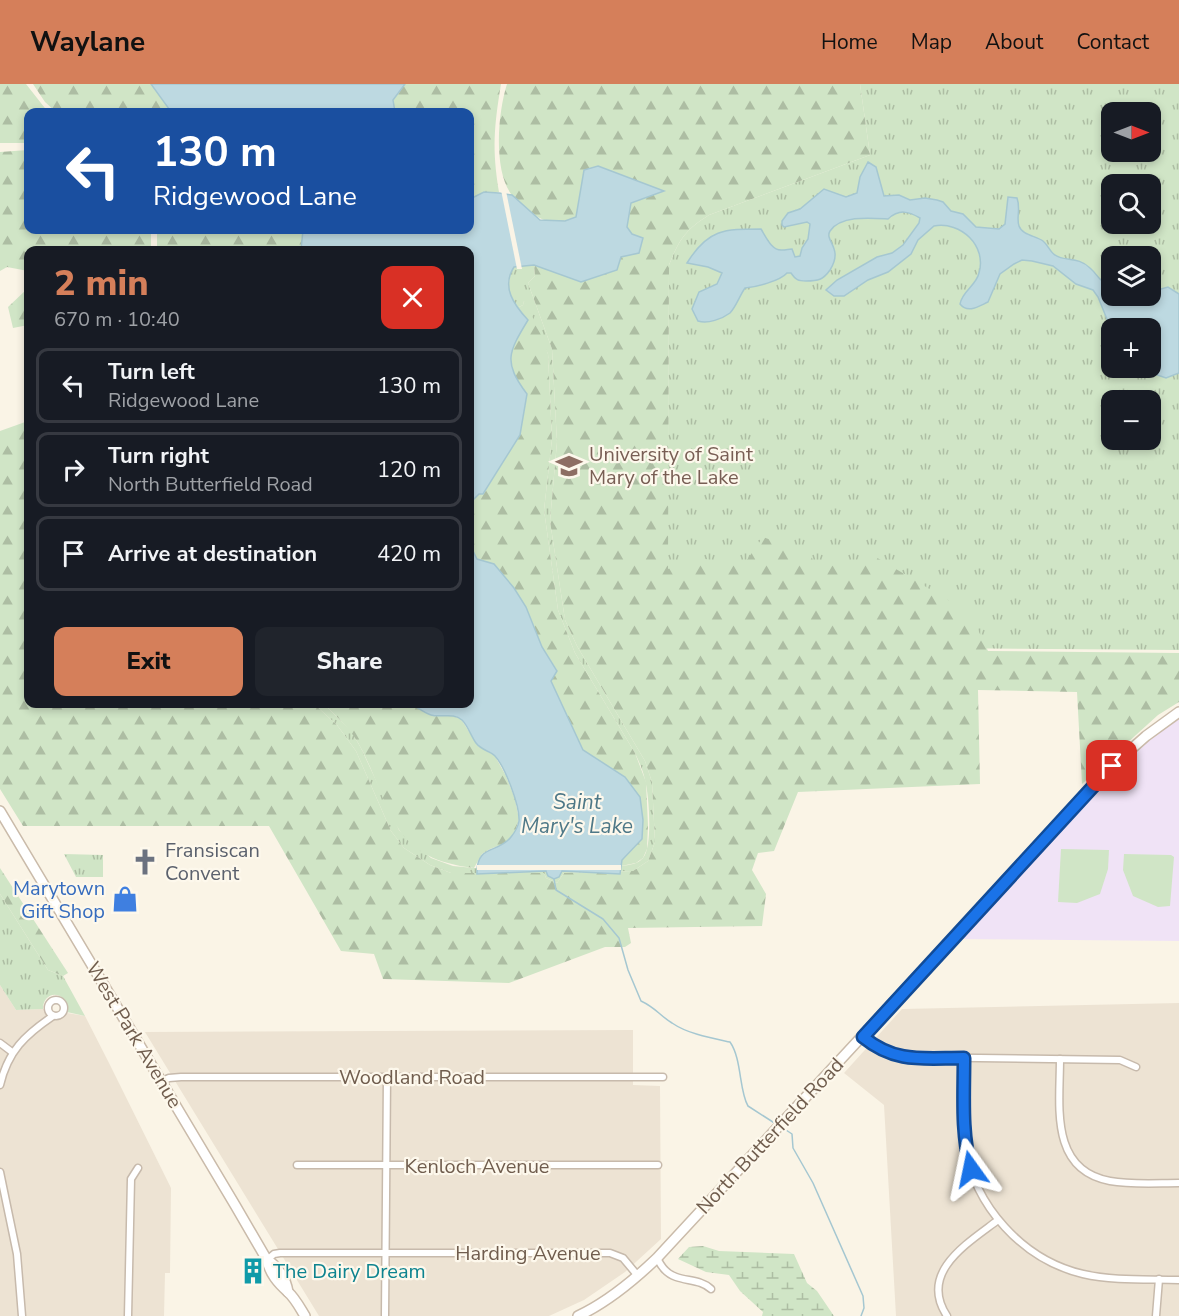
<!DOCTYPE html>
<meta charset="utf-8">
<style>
:root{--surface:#171b24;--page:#20242c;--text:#f1f3f6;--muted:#9ea1a6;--line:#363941;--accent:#d57f5a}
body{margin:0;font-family:"Nunito Sans",sans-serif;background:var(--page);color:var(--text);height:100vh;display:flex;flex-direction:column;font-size:22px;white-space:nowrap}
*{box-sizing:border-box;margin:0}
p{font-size:20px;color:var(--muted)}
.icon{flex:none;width:33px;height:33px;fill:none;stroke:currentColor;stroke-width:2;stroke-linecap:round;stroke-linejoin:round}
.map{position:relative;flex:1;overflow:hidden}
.sheet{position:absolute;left:24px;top:162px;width:450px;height:462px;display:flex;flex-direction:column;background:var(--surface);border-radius:12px;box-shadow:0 3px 9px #0003}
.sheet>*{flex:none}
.guide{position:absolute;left:24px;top:24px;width:450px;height:126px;border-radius:12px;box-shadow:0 3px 9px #0003;background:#1a4fa0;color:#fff;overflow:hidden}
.needle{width:39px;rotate:90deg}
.fabs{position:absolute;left:1101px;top:18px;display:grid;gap:12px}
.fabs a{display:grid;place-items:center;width:60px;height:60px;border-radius:12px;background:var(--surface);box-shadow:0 3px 9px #0003;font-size:30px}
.pin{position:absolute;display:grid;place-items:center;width:51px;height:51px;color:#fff;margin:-26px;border-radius:12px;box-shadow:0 3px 9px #0006}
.me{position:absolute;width:66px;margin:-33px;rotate:348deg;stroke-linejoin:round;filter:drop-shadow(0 0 4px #0008)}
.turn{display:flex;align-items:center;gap:21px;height:126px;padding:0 30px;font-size:27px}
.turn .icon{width:78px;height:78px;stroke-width:2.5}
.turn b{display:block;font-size:42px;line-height:51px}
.round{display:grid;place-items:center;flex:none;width:63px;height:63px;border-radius:12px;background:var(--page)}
.summary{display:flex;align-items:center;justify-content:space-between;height:102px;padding:0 30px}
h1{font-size:36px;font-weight:800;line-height:45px;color:var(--accent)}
.primary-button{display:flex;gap:12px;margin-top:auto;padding:12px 30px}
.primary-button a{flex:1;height:69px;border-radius:12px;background:var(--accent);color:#111;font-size:24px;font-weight:800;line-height:69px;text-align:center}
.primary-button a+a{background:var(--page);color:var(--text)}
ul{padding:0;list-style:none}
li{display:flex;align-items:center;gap:18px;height:75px;margin:0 12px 9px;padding:0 18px;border:3px solid var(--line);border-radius:12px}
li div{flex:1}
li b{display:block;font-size:22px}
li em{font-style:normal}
header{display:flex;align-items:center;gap:36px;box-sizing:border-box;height:84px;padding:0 30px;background:var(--accent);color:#111}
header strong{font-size:28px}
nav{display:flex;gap:33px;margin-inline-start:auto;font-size:21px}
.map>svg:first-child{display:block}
</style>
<header>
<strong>Waylane</strong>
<nav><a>Home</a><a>Map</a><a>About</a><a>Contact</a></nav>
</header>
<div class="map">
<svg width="1179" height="1232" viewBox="0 0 1179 1232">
<defs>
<pattern id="grass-tufts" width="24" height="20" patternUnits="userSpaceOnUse" patternTransform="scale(1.5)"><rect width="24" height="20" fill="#d0e5c6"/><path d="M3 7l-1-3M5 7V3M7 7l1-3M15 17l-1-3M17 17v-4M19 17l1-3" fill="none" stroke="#adbda3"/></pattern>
<pattern id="forest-firs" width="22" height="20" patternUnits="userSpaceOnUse" patternTransform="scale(1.5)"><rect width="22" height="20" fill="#d0e5c6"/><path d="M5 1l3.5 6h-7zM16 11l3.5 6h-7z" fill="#adbda3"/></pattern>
<pattern id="wetland-marsh" width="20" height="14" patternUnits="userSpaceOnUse" patternTransform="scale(1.5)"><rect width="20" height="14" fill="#d0e5c6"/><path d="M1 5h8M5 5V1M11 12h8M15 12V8" fill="none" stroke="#adbda3"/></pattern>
</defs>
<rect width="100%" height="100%" fill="#faf4e6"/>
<g fill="#ede3d3">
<path d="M0 901 16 926 43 925 85 932 109 979 171 1104 170 1189H165L164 1232H0Z"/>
<path d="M1179 919V1232H896L884 1021 844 989 902 925Z"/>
<path d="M633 946V1001L660 1002 661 1155 625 1188 584 1216 549 1232H319L145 948Z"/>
</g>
<path fill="#f0e3f6" d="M1179 631V857L952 855 1112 682Z"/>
<g fill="url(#grass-tufts)" fill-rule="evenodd">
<path d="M860 0H1179V566L667 562 669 181C679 156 685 146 709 131L870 71ZM1112 28H1150V68H1112ZM1112 100H1150V140H1112ZM1112 172H1150V212H1112ZM1112 244H1150V284H1112ZM1112 316H1150V356H1112Z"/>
<path d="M534 181 535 192 528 199 552 265 557 358 550 437 565 536 577 562 645 677 652 698 655 758 648 777 633 787 564 789 557 799 546 794 544 789H451L430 781 404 764 391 747 356 667 337 641 314 620H324L351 647 361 664 399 746 431 774 453 782 474 784 621 782C629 781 638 780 643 774 653 762 649 711 645 696 643 686 639 678 635 669L575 569 558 526 544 426 552 355 548 270 524 217 523 221 517 224C508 213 506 195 514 183Z"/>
<path d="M64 770 103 771V793H76Z"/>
<path d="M0 810 48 886 63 892 85 932 67 928 65 916C56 906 43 911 43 925L16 926 0 901Z"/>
</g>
<g fill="url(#forest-firs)">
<path d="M0 0H26L48 28H28V59H0Z"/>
<path d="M33 0H151L169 25 175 28H56L45 18Z"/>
<path d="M405 0H501C494 43 492 65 499 108H484L470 115V28H395L393 16Z"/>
<path d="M507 0H860L870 71 709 131C685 146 679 156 669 181L668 485 696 473 742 483 763 453 811 471 816 485 874 472 970 529 988 567 1179 569V618L1158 631 1082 700 1077 608 978 606 980 700 798 708 774 767 758 769 752 786 766 810 762 842 628 844 631 859 625 863H605L509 899 383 895 374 870 341 867 269 742H23L0 705V347L28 337V620H314L337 641 356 667 391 747 404 764 430 781 451 789H544L546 794 557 799 564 789 633 787 648 777 655 758 652 698 645 677 577 562 565 536 550 437 557 358 552 265 528 199 535 192 534 181 555 187 621 173 643 154 632 150 627 143 631 119 663 107 584 86 576 133C556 141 544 140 529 126 523 121 515 116 511 110 493 85 498 28 507 0Z"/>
<path d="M28 66V146H151V166H28V187L7 183 0 187V68Z"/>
<path d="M157 146H303L301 166H157Z"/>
<path d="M28 197V241L13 244 8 223 27 205Z"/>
<path d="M524 216 543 254 548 270 552 355 544 426 558 526 575 569 635 669 646 698 648 741 647 765 643 774 636 779 621 782V776L642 755 643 736 625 693 583 666 551 597 557 586 542 563 526 523 477 475 470 461V419L479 410 484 409 520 351 527 311C503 278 508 269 528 236L517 224 523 221Z"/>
<path d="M324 620H411L429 630 450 631 461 635 478 662 495 672 506 692 515 715 519 735 515 748 506 759 490 765 482 770 474 784C391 774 394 730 362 666 353 647 338 634 324 620Z"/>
<path d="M0 784 68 889 63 892 48 886 0 810Z"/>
</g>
<path fill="url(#wetland-marsh)" d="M703 1162 719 1167 794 1170 807 1199 817 1207 834 1232H762L763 1228 740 1207 729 1191 706 1188 678 1175 689 1163Z"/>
<g fill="#d0e5c6">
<path d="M1061 765 1109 766 1108 785 1100 810 1077 819 1058 818Z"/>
<path d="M1124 770 1171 771 1174 773 1170 822 1158 823 1133 812 1123 786Z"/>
</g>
<g fill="#bdd9e1" stroke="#a5c7d1" stroke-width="1.5">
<path d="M151 0H405L393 16 395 28H175L169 25Z"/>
<path d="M868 78 876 83 884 112 899 111 910 116 925 114 937 116 943 118 951 127 963 130 976 143 999 145 1005 140 1008 113 1017 114C1021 125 1016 134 1019 142 1022 151 1036 152 1043 157 1048 161 1050 168 1055 171 1065 178 1078 172 1090 184 1100 193 1096 195 1111 201L1112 212H1150L1151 204 1161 205 1168 203 1179 210V289L1166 294 1143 286 1131 289 1127 284H1150V244L1111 245 1098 213 1093 206 1076 200 1053 182 1032 177 1022 176 1014 180 1000 190 988 218C979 222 968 230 960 220 962 207 976 202 979 189 987 162 961 137 934 142L918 156 911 170 888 188 868 196 844 212H834L826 206 837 196 877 173 892 169 903 161 919 139 920 134C908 127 899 125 888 135 871 134 841 131 830 147 824 157 844 164 830 186 823 196 818 197 806 197 798 197 796 196 791 189H787C780 197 756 203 745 204 740 211 736 223 730 229 722 235 708 240 698 237L692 225 699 208 717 200 722 189 708 183 687 179C708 145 724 145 761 145 766 153 772 167 782 166 786 166 789 165 792 165L795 173 800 172 802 164 808 155 810 140 807 138 784 143 782 141V137L788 129 800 125 824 105 846 113 857 109 860 93Z"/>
<path d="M598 82 664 107 631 119 627 143 632 150 643 154 639 169 621 173 617 186 581 198 534 181 514 183C501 203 514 221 528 236 508 269 503 278 527 310L520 351 483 410H479L470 419V166H301L303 146H470V115L484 108 499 109 512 111 540 136 565 137 576 133 584 86Z"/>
<path d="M470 461 477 475 494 480 514 504 526 523 542 563 557 587 551 597 583 666 625 693 640 713 643 736 642 755 622 776 620 790 562 787 559 793 554 795 548 792 546 787 477 790C476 760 498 770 511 753 515 748 518 743 519 737 520 722 505 683 495 672 490 667 481 666 476 659 471 652 468 642 462 636 453 628 441 634 431 631 424 629 417 623 411 620H470Z"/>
</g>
<g fill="#faf4e6">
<path d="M501 106 506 107 522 185H517Z"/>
<rect x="477" y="781" width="144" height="5"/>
</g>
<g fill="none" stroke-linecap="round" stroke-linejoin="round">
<g stroke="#a5c7d1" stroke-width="1.5">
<path d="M554 795 556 806 603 835 619 854 628 886 641 917C656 924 659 931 672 939 688 950 711 954 730 958 742 975 739 1007 748 1022L776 1040"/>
<path d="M783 1044 792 1050 793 1064 813 1099 863 1212 864 1224 861 1232"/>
</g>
<g stroke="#c7baac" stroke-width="9">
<g id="minor">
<circle cx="56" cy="924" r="8"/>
<path d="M863 953 876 964 901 973 1120 976 1136 983"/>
<path d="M0 959 12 968"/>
<path d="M964 974C964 1003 961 1033 965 1061 974 1122 1023 1176 1083 1190 1114 1197 1147 1195 1179 1196"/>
<path d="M1060 975C1060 1021 1049 1086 1110 1097 1132 1101 1157 1099 1179 1099"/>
<path d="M162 997 169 994 181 993H663"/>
<path d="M0 1001C8 967 25 951 53 932"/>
<path d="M297 1081H658"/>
<path d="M0 1088 17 1170 22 1232"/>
<path d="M657 1174C659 1178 662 1183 665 1186 677 1199 699 1193 711 1205"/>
<path d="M267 1176 274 1170 280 1169H610L623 1174 638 1192"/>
<path d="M128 1232 131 1095 138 1084"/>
<path d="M385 1232 387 993"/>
<path d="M947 1232C918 1188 968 1159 998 1136"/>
<path d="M1156 1232 1159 1195"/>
</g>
</g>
<g stroke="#cabbaa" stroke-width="12">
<g id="secondary">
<path d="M0 727 235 1121 267 1176C270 1190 278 1199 288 1208 295 1214 300 1224 305 1232"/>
<path d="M267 1176C278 1182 286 1195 288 1208"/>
<path d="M578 1232C608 1218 633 1197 657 1174L1112 682 1146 652 1179 628"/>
</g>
</g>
<use href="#minor" stroke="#fff" stroke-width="6"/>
<use href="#secondary" stroke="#fff" stroke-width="9"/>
</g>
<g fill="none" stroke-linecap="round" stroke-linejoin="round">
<g stroke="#114b97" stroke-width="15">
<path id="route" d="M971 1085C961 1049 964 1011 964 974 924 974 896 980 863 953L1112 682"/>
</g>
<use href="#route" stroke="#1a73e8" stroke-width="10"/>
</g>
<defs>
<g id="university-bare" transform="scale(2.07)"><path d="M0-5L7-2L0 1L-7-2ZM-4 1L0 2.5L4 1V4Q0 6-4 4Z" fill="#8d6e63" stroke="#fdf8ec" stroke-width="2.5" paint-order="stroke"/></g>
<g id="church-bare" transform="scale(2.07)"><path d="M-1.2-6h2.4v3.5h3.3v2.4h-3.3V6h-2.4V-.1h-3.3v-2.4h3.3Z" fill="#6b7280" stroke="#fdf8ec" stroke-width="2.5" paint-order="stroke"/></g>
<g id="shop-bare" transform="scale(2.07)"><path d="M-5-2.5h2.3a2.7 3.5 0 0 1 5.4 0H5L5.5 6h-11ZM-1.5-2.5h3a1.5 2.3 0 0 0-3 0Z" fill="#3f7fe0" stroke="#fdf8ec" stroke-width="2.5" paint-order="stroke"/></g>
<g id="building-bare" transform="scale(2.07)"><path d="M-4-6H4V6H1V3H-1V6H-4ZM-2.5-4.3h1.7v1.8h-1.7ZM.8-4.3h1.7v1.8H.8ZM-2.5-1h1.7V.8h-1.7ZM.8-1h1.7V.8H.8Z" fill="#0f9aa8" stroke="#fdf8ec" stroke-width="2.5" paint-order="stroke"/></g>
</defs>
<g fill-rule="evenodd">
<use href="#university-bare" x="569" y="382"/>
<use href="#church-bare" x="145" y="778"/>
<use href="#shop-bare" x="125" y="815"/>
<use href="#building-bare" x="253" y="1187"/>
</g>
<g text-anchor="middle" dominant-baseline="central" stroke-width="4.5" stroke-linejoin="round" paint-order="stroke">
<g font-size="20" fill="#785e54" stroke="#fdf8ec" text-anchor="start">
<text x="589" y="370">University of Saint<tspan x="589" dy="23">Mary of the Lake</tspan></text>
</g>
<g font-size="20" fill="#5b616d" stroke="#fdf8ec" text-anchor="start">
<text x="165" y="766">Fransiscan<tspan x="165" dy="23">Convent</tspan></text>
</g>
<g font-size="20" fill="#366cbe" stroke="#fdf8ec" text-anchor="end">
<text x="105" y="804">Marytown<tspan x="105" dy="23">Gift Shop</tspan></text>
</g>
<g font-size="20" fill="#705d4e" stroke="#fdf8ec">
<text transform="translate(134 951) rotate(59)">West Park Avenue</text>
<text x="412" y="993">Woodland Road</text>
<text transform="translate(770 1052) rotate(-47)">North Butterfield Road</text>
<text x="477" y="1082">Kenloch Avenue</text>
<text x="528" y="1169">Harding Avenue</text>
</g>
<g font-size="20" fill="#0d838f" stroke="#fdf8ec" text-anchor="start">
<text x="273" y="1187">The Dairy Dream</text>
</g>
<g font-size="21" font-style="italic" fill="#4e7887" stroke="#fdf8ec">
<text x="577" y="718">Saint<tspan x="577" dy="24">Mary's Lake</tspan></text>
</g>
</g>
</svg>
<div class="fabs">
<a><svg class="needle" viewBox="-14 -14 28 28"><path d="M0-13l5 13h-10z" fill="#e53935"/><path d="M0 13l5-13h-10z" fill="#9ea1a6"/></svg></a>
<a><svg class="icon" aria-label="search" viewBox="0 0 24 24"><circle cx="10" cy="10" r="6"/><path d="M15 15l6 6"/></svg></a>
<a><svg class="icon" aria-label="layers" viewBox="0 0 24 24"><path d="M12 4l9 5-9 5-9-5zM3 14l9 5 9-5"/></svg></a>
<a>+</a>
<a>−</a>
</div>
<div class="pin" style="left:1112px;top:682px;background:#d93025"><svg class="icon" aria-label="arrive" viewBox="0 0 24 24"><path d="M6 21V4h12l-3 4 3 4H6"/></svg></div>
<svg class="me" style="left:971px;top:1085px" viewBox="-20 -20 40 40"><path d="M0-17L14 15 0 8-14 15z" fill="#1a73e8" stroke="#fff" stroke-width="4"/></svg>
<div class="guide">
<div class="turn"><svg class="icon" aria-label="left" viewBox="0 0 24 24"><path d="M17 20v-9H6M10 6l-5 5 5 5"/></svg><div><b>130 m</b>Ridgewood Lane</div></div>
</div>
<section class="sheet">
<div class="summary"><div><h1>2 min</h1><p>670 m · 10:40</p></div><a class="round" style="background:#d93025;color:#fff"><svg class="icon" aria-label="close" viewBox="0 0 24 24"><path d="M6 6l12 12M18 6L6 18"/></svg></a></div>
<ul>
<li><svg class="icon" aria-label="left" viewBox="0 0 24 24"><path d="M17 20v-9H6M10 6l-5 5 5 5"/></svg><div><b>Turn left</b><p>Ridgewood Lane</p></div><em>130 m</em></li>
<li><svg class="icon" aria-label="right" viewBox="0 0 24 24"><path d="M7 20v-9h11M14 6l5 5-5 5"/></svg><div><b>Turn right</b><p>North Butterfield Road</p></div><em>120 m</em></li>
<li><svg class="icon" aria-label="arrive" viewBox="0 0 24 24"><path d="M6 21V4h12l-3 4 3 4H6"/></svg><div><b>Arrive at destination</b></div><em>420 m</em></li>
</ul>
<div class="primary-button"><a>Exit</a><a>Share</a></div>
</section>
</div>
